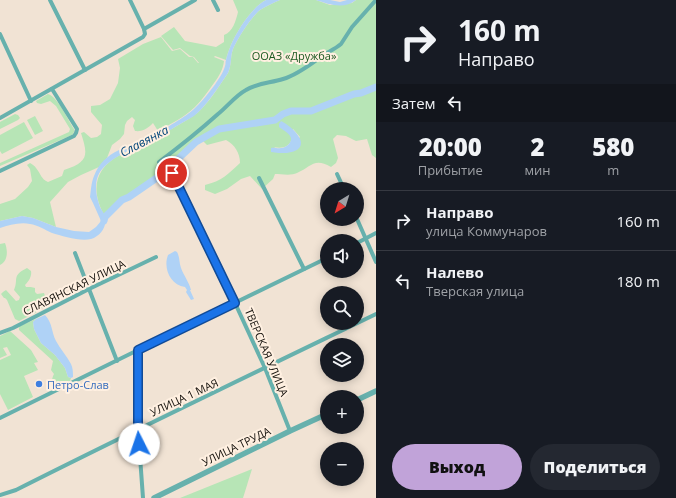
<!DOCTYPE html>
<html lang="ru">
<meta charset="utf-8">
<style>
:root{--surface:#171b24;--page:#242831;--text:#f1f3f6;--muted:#9ea1a6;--line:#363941;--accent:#c1a3d9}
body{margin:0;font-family:"Open Sans",sans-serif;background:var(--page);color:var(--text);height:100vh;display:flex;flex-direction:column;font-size:15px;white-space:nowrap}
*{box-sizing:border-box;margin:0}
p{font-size:13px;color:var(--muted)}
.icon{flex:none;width:22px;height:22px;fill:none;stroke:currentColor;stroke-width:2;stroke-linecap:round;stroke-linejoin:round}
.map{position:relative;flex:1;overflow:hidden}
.side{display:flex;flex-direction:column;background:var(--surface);width:300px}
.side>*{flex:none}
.top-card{background:#171b24;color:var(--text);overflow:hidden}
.needle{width:26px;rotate:218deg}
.buttons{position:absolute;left:320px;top:182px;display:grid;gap:8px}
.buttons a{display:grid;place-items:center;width:44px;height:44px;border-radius:50%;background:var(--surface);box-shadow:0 2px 10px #0003;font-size:20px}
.pin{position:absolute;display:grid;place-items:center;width:34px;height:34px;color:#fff;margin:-17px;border:2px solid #fff;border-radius:50%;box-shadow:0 1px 4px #0007}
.me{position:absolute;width:44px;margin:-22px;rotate:356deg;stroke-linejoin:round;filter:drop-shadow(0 0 3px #0008)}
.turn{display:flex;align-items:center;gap:14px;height:84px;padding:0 16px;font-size:18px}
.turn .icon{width:52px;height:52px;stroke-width:2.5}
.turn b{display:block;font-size:28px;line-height:34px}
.then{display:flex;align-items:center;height:38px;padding:0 16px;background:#0003;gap:8px;font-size:15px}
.eta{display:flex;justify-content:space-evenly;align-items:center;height:68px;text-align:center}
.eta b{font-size:24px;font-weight:800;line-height:28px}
.primary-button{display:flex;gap:8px;margin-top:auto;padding:8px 16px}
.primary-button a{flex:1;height:46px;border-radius:24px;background:var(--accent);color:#111;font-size:16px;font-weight:800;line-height:46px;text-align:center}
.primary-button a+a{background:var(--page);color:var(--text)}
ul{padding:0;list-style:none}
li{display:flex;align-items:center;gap:12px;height:60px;padding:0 16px;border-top:1px solid var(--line)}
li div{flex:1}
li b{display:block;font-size:15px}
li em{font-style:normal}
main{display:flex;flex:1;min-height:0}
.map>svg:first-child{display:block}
</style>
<main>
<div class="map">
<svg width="376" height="498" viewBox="0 0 376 498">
<rect width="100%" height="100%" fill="#f1e3d4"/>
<g fill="#b7e5b6" fill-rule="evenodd">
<path d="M233 0H266C252 7 237 31 231 45 229 50 227 55 226 60L215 56 214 57 224 61C223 70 219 76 214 83 208 91 202 100 195 107 185 117 170 124 158 131L153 123C148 128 143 132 135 131L133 126 135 120 132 117 127 121 125 125 124 134 120 139 112 145 107 158 99 167 81 175 68 182 50 202 55 223 56 227 33 218 22 216 0 221V204L15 199 28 187 32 181 30 169 27 165 30 163C32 164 35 166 36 168 41 174 41 179 48 182L62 176 64 170C89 162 88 155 81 133L84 132 91 138 97 137 101 134 102 125 91 112V106L100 105 110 99 118 83 120 68 118 59 143 44 161 37 172 51 180 49 189 57H193L198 63H199L194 57 190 56 180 48 173 50 161 36 174 27 185 41 201 44 216 47 224 42V35C233 32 236 20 238 12Z"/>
<path d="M280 0H316L330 5 352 3 356 0H376V158L372 155 367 139 356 141 346 136 337 135 333 139 338 158 336 163 331 167C314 157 311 167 297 173 291 176 281 174 275 174L273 179 262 189 250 176 241 179 227 189 215 194 205 190V185C222 181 228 174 240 163 240 153 235 145 226 140L207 145 203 141V138L196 142 161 175 129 197 122 200 105 217C91 192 93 169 120 155 127 151 135 149 143 146 154 140 164 133 175 127 181 123 188 120 193 116 206 108 219 86 228 73 232 64 230 57 233 49 237 39 252 16 260 10 266 6 273 3 280 0ZM293 129 300 137 283 153 274 147C282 149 290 147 292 138L290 134Z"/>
<path d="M48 94C58 97 68 120 74 129V132L72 135 0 166V163L69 132 70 129 56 106 50 101 41 104 37 103 36 101Z"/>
<path d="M15 114 18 115 20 118 18 120 0 129V122Z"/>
<path d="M35 116 43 131 35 135 27 120Z"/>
<path d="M24 122 33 138 2 154 0 151V135Z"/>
<path d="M5 243C8 251 8 261 0 265V244Z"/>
<path d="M27 268 31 271C32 276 29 281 25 285L26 287H31L35 288V292L37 294 44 293 46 299 45 300 48 305 38 310 35 313 19 321 15 319 7 300 5 298H4L1 294 3 292 6 290 16 301 19 300 20 297 14 290C19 279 11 276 27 268Z"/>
<path d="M36 319 33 322 34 329 41 343 55 355 65 368 68 377 71 378 70 381C66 383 53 390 52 381 52 378 53 376 54 374L51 370 53 361 19 330V328L20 326Z"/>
<path d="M10 331 31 350 38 362 34 363 38 370 24 376 33 397 8 410 0 394V360L11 355 7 347 3 348 7 355 0 358V336Z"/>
<path d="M252 469 243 498H180Z"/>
</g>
<g fill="#afd2f6">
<path d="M266 0H280C273 3 266 6 260 10 252 16 237 39 233 49 230 57 232 64 228 73 219 86 206 107 194 116 188 120 181 123 175 127 168 131 162 136 155 140 136 150 120 151 104 167 93 178 95 193 100 207 102 211 105 214 105 218 107 227 100 236 91 239 81 242 62 236 52 233 45 230 38 225 30 224 20 222 9 225 0 228V221L22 216 33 218 56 227 74 231 89 232 96 227 101 221 93 203 90 197C91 191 91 183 94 176 104 150 129 147 152 136 164 129 186 117 195 108 204 100 223 76 225 66 226 64 225 62 226 60 227 55 229 50 231 45 237 31 252 7 266 0Z"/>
<path d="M316 0H330L340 2 347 0H356C344 10 328 4 316 0Z"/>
<path d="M281 121C295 128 315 149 287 153 281 153 276 153 271 152V148C275 147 277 149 281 148 284 148 287 146 289 144 296 136 284 131 279 127V124Z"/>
<path d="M175 251 177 252C180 257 179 263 181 268 184 276 189 282 191 290H190L194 299 191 300 186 292 187 290 185 287C170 285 163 268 168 255Z"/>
<path d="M45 315C53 324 51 331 56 341 60 349 67 356 71 364 73 368 73 373 73 377L71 378 68 377 65 368 55 355 41 343 34 329 33 322 36 319Z"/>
</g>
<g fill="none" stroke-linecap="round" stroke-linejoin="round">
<path stroke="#afd2f6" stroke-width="7" d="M104 221 105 217 122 200 129 197 161 175 196 142 219 129 275 120 283 114 291 111H311L354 94 361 93 376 87"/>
<g stroke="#67b1ad" stroke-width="4">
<path d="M50 0 85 70"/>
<path d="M213 0 218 10"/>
<path d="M144 29 195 0"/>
<path d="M0 34 31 101"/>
<path d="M0 118 143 37 145 34 144 29 130 0"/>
<path d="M159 162C179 147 199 131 218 114 227 107 235 96 246 90 257 83 271 83 283 79 297 75 311 64 322 56 328 52 335 49 341 44L352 27 376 0"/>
<path d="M0 171 74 136 76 133 77 129 52 89"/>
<path d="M172 173 235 303 265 368 290 431"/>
<path d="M337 174 344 189"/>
<path d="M259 178 304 269"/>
<path d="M357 219 376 262"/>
<path d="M357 243 376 233"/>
<path d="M75 253 117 361"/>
<path d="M0 333 13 328 89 289 156 257"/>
<path d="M138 350V429L143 498"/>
<path d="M0 418 138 350 327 258"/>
<path d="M0 495 16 490C135 430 256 372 376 314"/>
</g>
<g stroke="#67b1ad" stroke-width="5.5">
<path d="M357 400 376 391"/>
<path d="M154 498 290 431 327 414"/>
</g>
</g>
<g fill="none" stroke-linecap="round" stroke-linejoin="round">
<g stroke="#114b97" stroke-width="10">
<path id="route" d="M139 444 138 429V350L235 303 172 173"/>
</g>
<use href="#route" stroke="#1a73e8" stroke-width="7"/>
</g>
<circle fill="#3f7fe0" stroke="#fff0e1" stroke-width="1.5" cx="39" cy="384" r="4"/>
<g text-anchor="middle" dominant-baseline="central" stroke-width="4" stroke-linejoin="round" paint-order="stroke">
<g font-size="11" fill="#1c5920" stroke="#fff0e1">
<text x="294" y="55">ООАЗ «Дружба»</text>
</g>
<g font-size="11" fill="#130f0a" stroke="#fff0e1">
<text transform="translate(74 287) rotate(-26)">СЛАВЯНСКАЯ УЛИЦА</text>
<text transform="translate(267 352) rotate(67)">ТВЕРСКАЯ УЛИЦА</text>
<text transform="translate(184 397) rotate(-25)">УЛИЦА 1 МАЯ</text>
<text transform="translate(236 446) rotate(-26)">УЛИЦА ТРУДА</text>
</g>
<g font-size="11" fill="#366cbe" stroke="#fff0e1" text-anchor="start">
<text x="47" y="384">Петро-Слав</text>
</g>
<g font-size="12" font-style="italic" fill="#004479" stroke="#fff0e1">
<text transform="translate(144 141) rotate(-28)">Славянка</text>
</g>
</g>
</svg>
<div class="buttons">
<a><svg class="needle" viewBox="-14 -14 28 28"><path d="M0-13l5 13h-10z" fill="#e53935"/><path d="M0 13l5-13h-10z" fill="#9ea1a6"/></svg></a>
<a><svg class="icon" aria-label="sound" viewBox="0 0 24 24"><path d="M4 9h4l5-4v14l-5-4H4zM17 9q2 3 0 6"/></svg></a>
<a><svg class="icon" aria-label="search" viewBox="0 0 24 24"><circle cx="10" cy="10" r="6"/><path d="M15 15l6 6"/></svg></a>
<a><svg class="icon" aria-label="layers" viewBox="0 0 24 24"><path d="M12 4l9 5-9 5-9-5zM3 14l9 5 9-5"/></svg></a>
<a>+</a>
<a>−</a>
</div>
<div class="pin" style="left:172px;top:173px;background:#d93025"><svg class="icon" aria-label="arrive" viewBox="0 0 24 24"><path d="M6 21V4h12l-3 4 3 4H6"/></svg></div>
<svg class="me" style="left:139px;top:444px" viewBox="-20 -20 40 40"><circle r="19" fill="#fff"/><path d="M0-13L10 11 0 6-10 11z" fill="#1a73e8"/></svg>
</div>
<section class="side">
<div class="top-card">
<div class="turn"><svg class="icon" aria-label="right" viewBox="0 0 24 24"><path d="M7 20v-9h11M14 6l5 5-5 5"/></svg><div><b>160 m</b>Направо</div></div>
<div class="then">Затем<svg class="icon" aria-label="left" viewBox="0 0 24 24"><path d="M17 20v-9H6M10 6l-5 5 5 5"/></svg></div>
</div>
<div class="eta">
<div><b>20:00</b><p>Прибытие</p></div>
<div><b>2</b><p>мин</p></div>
<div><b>580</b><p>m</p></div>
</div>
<ul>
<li><svg class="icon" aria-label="right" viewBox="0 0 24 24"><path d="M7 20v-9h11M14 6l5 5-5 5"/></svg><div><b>Направо</b><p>улица Коммунаров</p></div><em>160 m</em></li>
<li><svg class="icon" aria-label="left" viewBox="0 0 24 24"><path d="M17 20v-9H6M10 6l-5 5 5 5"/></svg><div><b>Налево</b><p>Тверская улица</p></div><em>180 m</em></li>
</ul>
<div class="primary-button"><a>Выход</a><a>Поделиться</a></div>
</section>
</main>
